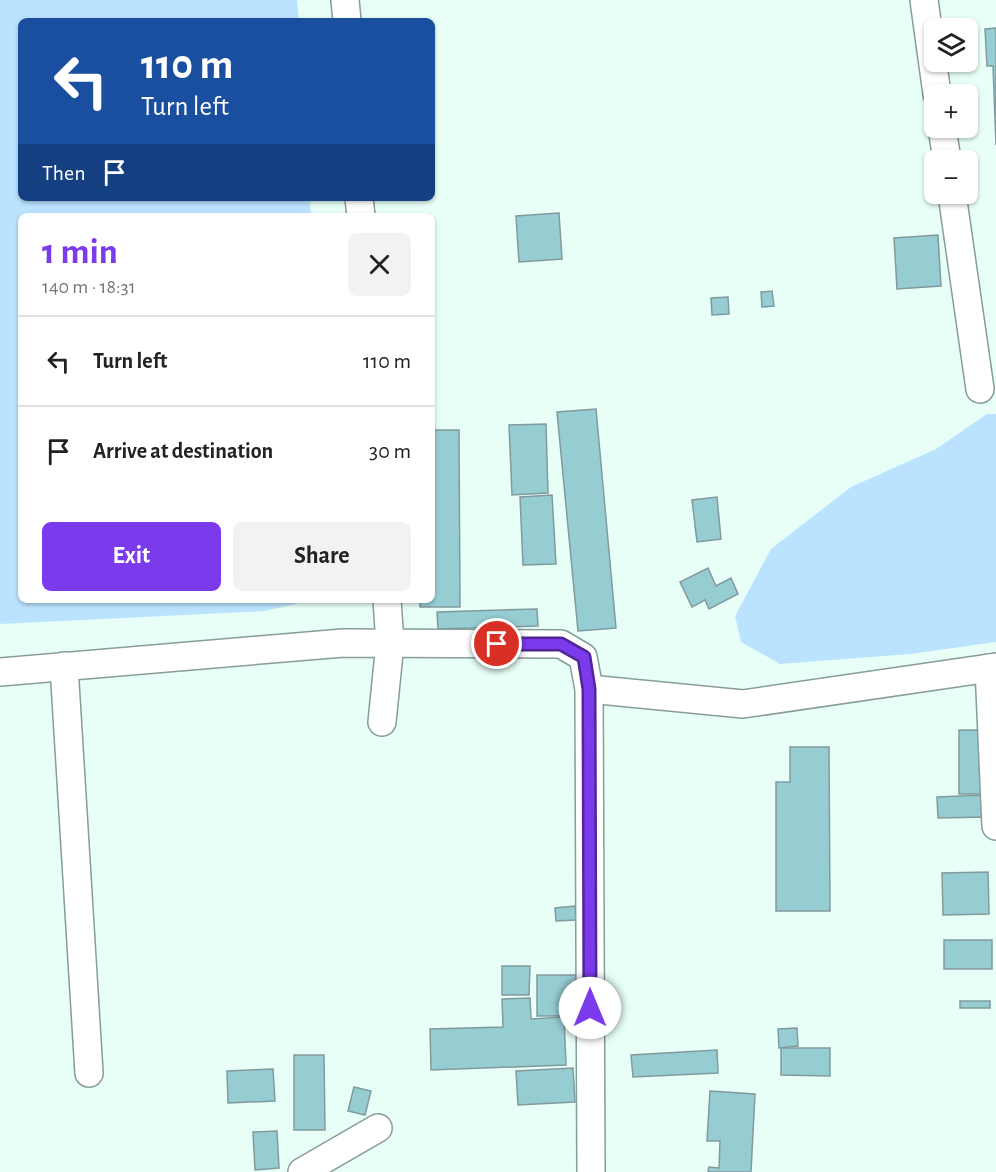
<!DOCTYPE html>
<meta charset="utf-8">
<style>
:root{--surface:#fff;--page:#f2f2f2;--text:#222;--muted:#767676;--line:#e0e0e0;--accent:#7c3aed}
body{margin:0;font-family:"Alegreya Sans",sans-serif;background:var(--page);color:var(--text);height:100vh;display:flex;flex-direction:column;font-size:22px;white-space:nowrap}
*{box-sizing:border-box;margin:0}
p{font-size:20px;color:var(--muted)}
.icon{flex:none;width:33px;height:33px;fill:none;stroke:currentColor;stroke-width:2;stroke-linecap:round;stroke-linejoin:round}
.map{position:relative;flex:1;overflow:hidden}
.drawer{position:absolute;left:18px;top:213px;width:417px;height:390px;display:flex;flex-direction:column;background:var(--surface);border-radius:9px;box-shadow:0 2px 4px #0004}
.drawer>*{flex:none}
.hud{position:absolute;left:18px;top:18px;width:417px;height:183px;border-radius:9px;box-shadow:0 2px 4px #0004;background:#1a4fa0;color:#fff;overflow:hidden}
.tools{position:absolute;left:924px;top:18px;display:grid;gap:12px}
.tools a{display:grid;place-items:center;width:54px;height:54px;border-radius:9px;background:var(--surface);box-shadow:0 2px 4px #0004;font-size:30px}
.pin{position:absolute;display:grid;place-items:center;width:51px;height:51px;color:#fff;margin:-26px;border:3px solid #fff;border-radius:50%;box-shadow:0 2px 6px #0007}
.me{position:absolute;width:66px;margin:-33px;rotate:0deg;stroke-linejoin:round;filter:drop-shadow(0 0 4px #0008)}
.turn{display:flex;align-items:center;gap:21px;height:126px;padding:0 24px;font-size:27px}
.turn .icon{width:78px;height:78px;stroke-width:2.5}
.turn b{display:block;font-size:42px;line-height:51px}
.then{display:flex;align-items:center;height:57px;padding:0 24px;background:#0003;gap:12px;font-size:22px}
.round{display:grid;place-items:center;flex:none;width:63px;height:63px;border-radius:9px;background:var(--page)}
.headline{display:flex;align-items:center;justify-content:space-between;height:102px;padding:0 24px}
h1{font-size:36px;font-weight:600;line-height:45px;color:var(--accent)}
.primary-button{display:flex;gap:12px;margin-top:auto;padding:12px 24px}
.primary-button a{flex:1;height:69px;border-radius:9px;background:var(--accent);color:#fff;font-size:24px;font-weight:600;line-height:69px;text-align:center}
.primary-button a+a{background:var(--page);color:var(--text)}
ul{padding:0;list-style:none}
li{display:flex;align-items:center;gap:18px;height:90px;padding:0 24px;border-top:2px solid var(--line)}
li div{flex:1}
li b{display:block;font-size:22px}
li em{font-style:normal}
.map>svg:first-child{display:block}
</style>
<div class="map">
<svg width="996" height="1172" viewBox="0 0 996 1172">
<rect width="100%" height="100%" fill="#e7fff6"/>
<g fill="#bbe3ff">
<path d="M0 0H297L299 21H21V198H310L311 216H21V600H313L264 611 0 624Z"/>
<path d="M987 414H996V642L910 654 780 664 741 642 735 616 771 549 851 487 936 449Z"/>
</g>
<g fill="#96cdd3" stroke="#829a9d" stroke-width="1.5">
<path d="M996 28V145L993 66H987L985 29Z"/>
<path d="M559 213 562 259 519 262 516 216Z"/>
<path d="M938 235 941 286 897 289 894 238Z"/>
<path d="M772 291 774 306 762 307 761 292Z"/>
<path d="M728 297 729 314 712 315 711 298Z"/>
<path d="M596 409 616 628 578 631 557 412Z"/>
<path d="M546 424 548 493 512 495 509 425Z"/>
<path d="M432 430H459L460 607H420V600H432Z"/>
<path d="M552 495 556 564 523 565 520 497Z"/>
<path d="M717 497 721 539 697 542 692 500Z"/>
<path d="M708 568 716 586 731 578 738 594 709 609 705 600 692 607 680 582Z"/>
<path d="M537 609 538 626 438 629 437 612Z"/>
<rect x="959" y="730" width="26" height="64"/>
<path d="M790 747H829L830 911H776V782H790Z"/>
<path d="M985 795 986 817 938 818 937 797Z"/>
<path d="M988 872 989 914 943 915 942 873Z"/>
<path d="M575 906 576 920 556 921 555 908Z"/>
<rect x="944" y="940" width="48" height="29"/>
<path d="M502 966H530L529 995H502Z"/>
<rect x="537" y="975" width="41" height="41"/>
<path d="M530 998 531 1019 564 1017 566 1065 431 1070 430 1029 503 1027 502 999Z"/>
<rect x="960" y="1001" width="30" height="7"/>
<path d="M797 1028 798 1046 779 1048 778 1029Z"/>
<path d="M781 1048H830V1076L781 1075Z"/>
<path d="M717 1050 718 1073 633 1077 631 1055Z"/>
<path d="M294 1055H324L325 1130H294Z"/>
<path d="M573 1068 575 1102 518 1105 516 1071Z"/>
<path d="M273 1069 275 1101 228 1103 227 1071Z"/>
<path d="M354 1087 371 1091 365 1115 348 1111Z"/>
<path d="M710 1091 755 1094 751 1172H708L709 1167 719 1168 720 1141H707Z"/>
<path d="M277 1131 279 1168 255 1170 253 1132Z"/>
</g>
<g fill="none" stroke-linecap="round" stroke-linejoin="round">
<g stroke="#879d95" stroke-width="30">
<g id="minor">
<path d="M345 0 347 21"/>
<path d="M924 0 937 94"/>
<path d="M942 128 947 160"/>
<path d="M952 194 980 389"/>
<path d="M359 198 361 216"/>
<path d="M64 666 89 1073"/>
<path d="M989 668 996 826"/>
<path d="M0 672 343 643 561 644 583 657 589 689 591 1172"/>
<path d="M589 689 743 704 996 667"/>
<path d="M382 722 390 643 387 600"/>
<path d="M302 1172 378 1128"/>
</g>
</g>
<use href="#minor" stroke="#fff" stroke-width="27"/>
</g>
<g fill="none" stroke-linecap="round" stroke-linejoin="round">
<g stroke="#51269a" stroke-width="15">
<path id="route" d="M497 644H561L584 657 589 689 590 1008"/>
</g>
<use href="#route" stroke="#7c3aed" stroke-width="10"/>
</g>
</svg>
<div class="tools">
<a><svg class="icon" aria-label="layers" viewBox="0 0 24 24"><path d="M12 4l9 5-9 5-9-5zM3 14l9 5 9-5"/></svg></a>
<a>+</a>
<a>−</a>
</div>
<div class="pin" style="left:497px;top:644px;background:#d93025"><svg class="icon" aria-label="arrive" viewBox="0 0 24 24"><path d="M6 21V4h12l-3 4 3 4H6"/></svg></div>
<svg class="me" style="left:590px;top:1008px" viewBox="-20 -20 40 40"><circle r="19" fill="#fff"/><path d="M0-13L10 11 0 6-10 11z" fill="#7c3aed"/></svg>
<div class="hud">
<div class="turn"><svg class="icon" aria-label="left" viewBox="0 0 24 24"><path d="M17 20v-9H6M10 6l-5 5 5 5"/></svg><div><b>110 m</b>Turn left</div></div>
<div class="then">Then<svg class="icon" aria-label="arrive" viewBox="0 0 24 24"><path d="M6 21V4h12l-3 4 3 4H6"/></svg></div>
</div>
<section class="drawer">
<div class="headline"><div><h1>1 min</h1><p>140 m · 18:31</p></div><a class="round"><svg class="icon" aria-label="close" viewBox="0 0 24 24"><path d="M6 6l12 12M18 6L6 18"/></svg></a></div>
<ul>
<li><svg class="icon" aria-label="left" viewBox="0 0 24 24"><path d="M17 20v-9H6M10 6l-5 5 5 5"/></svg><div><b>Turn left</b></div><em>110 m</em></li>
<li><svg class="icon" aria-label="arrive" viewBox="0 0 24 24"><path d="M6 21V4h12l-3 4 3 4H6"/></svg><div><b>Arrive at destination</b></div><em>30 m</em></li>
</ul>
<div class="primary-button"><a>Exit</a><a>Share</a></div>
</section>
</div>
